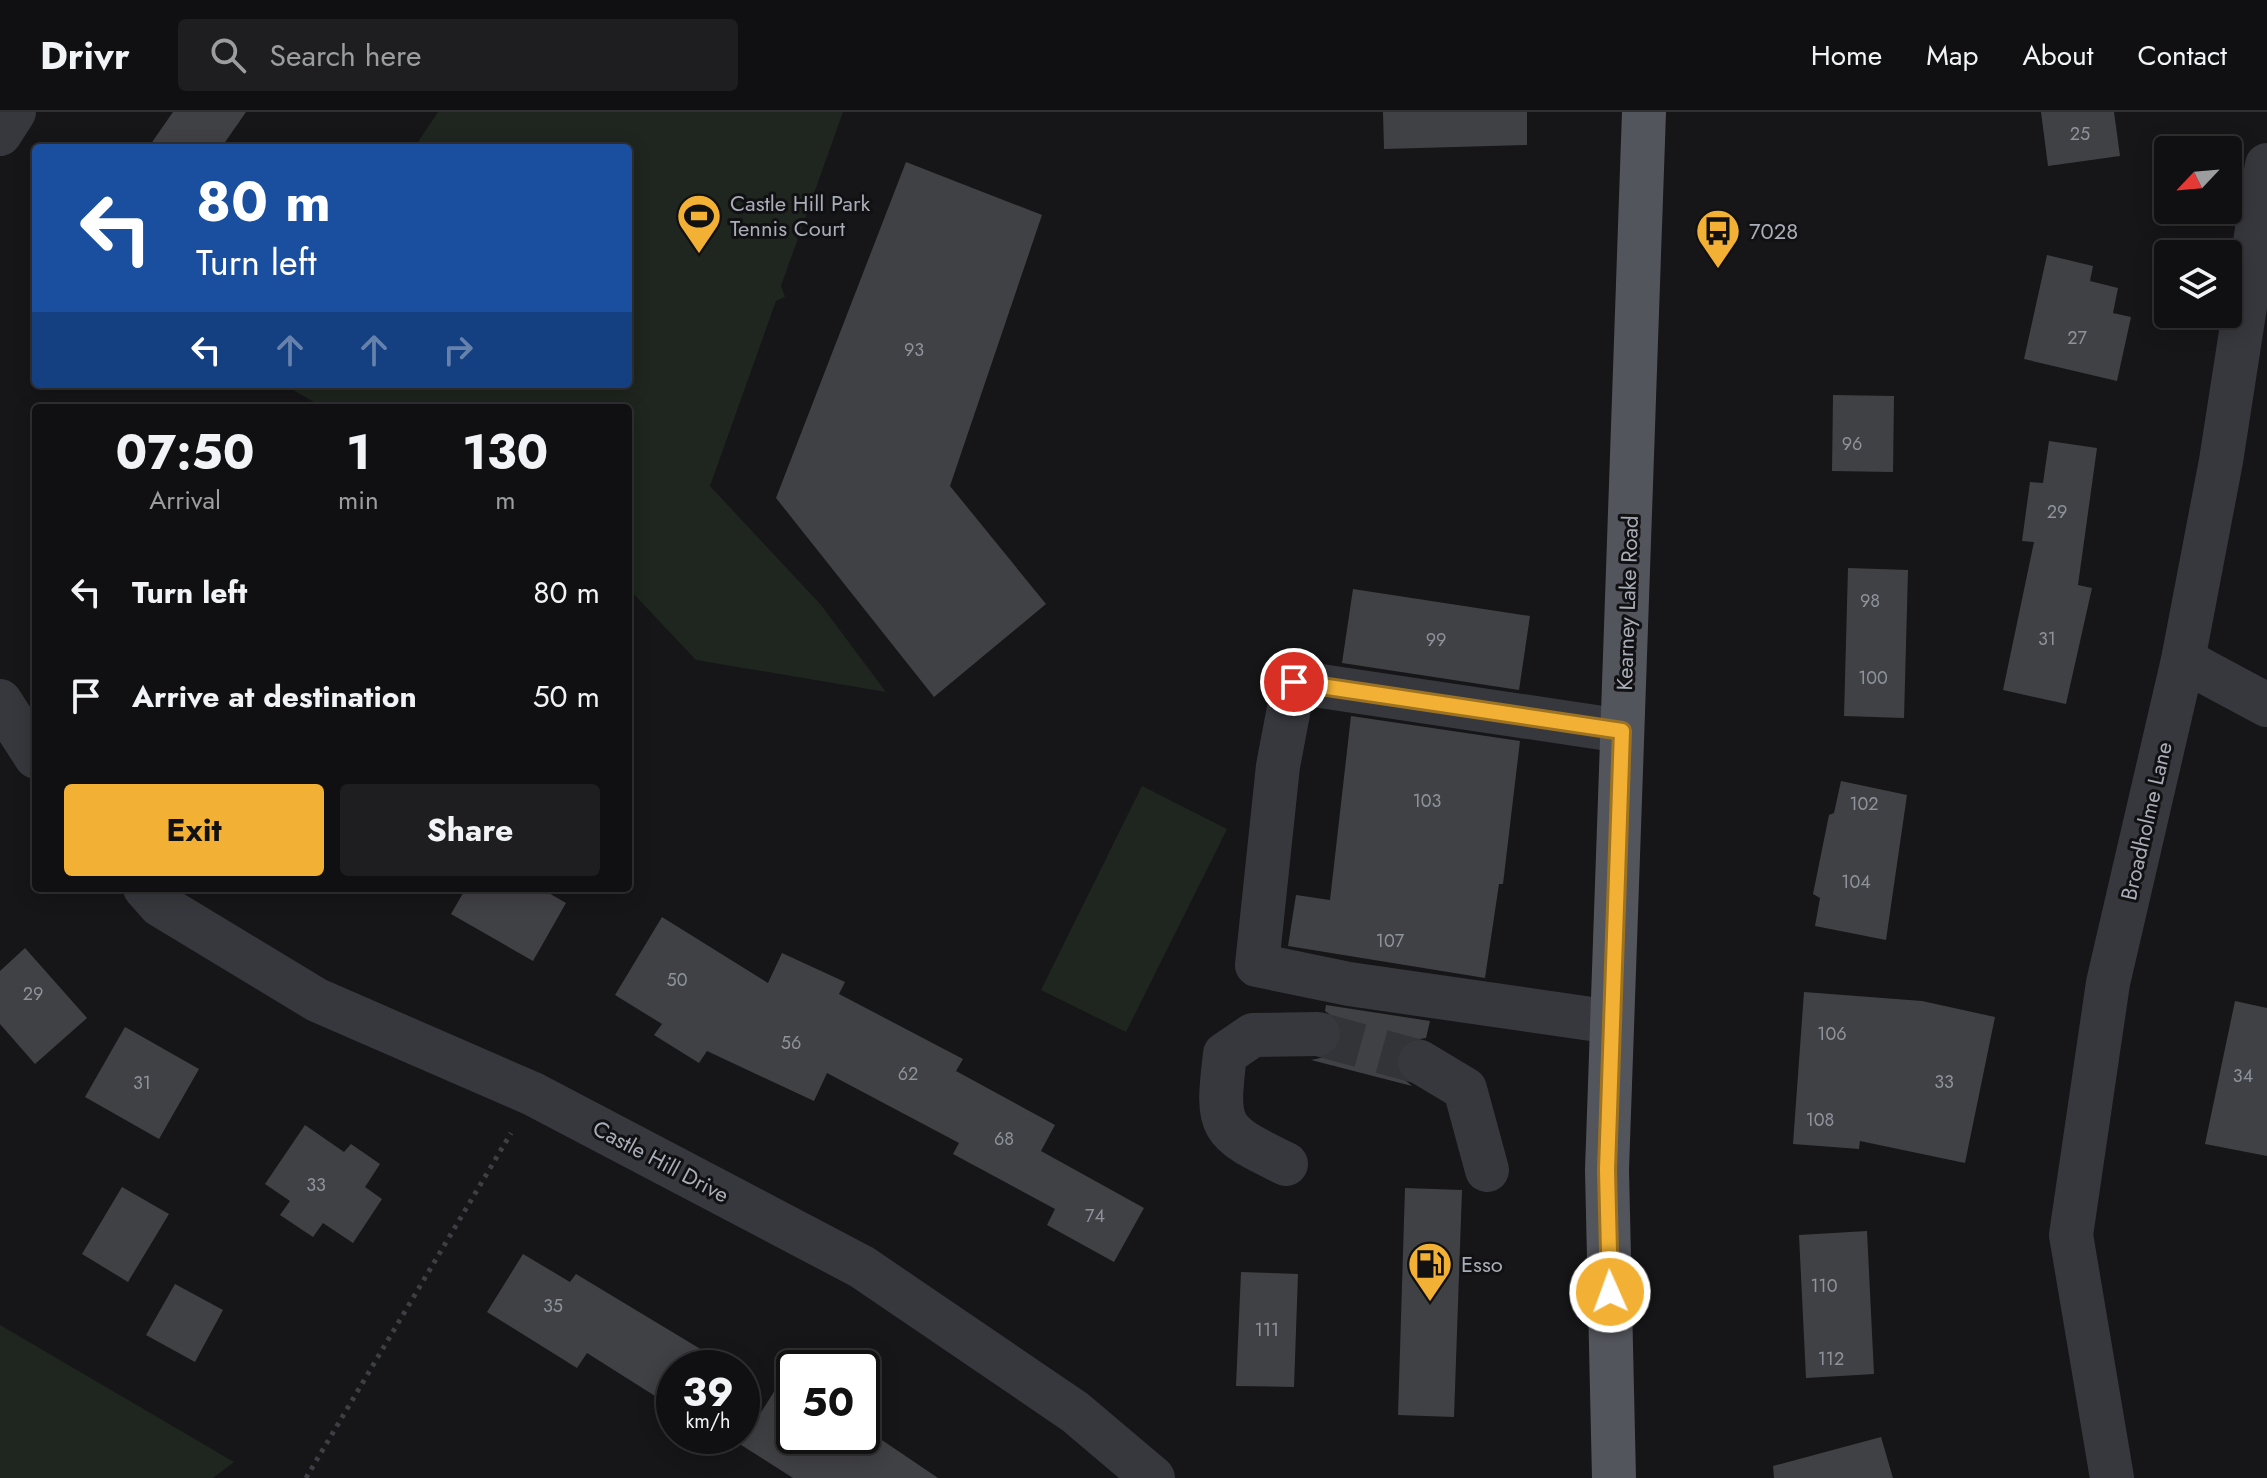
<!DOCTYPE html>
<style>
:root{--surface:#101012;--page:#1e1e20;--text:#f1f3f6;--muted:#9c9d9f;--line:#303032;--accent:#f2b134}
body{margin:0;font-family:Jost,sans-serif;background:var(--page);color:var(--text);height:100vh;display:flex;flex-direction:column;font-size:30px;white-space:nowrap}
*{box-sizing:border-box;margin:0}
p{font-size:26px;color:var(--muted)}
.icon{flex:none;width:44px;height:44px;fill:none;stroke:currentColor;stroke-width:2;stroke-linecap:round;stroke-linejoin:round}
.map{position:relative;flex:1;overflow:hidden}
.drawer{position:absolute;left:32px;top:292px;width:600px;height:488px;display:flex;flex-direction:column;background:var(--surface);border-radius:8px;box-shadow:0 4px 20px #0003,0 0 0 2px var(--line)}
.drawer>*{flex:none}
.top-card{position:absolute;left:32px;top:32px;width:600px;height:244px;border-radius:8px;box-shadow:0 4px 20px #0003,0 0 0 2px var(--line);background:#1a4fa0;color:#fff;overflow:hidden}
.needle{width:52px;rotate:244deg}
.controls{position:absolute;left:2154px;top:24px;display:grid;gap:16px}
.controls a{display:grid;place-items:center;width:88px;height:88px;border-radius:8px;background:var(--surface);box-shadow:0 4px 20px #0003,0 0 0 2px var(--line);font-size:40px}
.speed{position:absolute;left:656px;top:1238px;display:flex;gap:16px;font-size:40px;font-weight:700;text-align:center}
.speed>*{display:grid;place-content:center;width:104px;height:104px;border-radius:50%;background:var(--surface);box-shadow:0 4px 20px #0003,0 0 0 2px var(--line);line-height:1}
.speed small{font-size:20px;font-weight:400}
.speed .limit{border:4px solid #111;border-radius:12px;background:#fff;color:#111}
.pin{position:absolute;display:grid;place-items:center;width:68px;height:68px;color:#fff;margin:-34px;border:4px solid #fff;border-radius:50%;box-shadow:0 2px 8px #0007}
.me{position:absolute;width:88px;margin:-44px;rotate:358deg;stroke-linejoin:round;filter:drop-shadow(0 0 6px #0008)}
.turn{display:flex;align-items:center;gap:28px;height:168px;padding:0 32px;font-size:36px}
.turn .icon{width:104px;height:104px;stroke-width:2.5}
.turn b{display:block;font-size:56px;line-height:68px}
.lanes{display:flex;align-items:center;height:76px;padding:0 32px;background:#0003;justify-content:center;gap:40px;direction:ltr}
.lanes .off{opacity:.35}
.eta{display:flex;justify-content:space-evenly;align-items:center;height:136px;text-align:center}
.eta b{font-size:48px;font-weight:700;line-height:56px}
.button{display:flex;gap:16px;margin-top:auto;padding:16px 32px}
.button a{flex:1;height:92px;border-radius:8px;background:var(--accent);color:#111;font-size:32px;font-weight:700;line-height:92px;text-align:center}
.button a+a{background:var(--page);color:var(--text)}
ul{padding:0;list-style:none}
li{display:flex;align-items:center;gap:24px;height:104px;padding:0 32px}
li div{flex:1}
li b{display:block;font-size:30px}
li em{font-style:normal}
header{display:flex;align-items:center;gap:48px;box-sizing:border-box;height:112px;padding:0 40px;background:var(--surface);border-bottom:2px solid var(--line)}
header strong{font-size:38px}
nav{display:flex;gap:44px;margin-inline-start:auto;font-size:28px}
.search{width:560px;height:72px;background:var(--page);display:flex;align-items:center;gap:20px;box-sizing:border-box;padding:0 28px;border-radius:8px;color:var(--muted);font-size:30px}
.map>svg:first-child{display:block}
</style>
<header>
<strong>Drivr</strong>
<div class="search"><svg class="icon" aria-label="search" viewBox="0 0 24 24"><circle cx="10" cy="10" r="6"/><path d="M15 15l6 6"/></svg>Search here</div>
<nav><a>Home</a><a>Map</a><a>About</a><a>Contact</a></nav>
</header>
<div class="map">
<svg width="2267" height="1366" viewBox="0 0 2267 1366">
<rect width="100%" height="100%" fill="#161618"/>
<g fill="#1e261f">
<path d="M438 0H843L781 174 785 185 776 189 710 374 821 493 886 580 696 548 628 476V296H324L283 272H628V36H414Z"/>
<path d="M1142 674 1227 717 1126 920 1041 878Z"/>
<path d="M0 1213 234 1350 213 1366H0Z"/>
</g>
<g fill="#404145">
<path d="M173 0H246L221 36H148Z"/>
<path d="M1383 0H1527V33L1384 37Z"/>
<path d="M2041 0H2114L2120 44 2048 54Z"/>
<path d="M906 50 1042 103 950 374 1046 492 934 585 776 386Z"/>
<path d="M2047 143 2093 154 2090 169 2118 176 2113 201 2131 205 2117 269 2024 247Z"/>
<path d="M1833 283 1894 284 1893 360 1832 359Z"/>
<path d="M2049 329 2097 336 2078 473 2092 476 2066 592 2003 578 2034 430 2022 429 2030 370 2043 371Z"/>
<path d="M1848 456 1908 458 1904 606 1844 604Z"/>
<path d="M1353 477 1530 504 1519 578 1342 551Z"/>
<path d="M1351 604 1520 629 1503 772H1499L1485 866 1288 834 1296 783 1330 788Z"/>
<path d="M1841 669 1907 683 1886 828 1815 814 1820 786 1813 782 1829 703 1834 701Z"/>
<path d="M466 776H540L566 791 533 849 451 802Z"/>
<path d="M662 805 768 871 782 841 845 870 839 882 963 947 956 959 1055 1013 1041 1039 1144 1096 1114 1150 1047 1113 1055 1097 953 1042 959 1031 827 961 814 989 707 939 699 951 654 923 662 912 615 883Z"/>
<path d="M25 836 87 906 35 952 0 912V859Z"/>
<path d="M1804 880 1922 889 1995 905 1965 1051 1860 1029 1859 1037 1793 1032Z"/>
<path d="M2235 889 2267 896V1044L2205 1032Z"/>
<path d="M1326 893 1430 909 1426 926 1407 929 1399 937 1395 949 1399 963 1412 974 1311 948 1330 944 1340 933 1343 921 1340 910 1325 899Z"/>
<path d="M125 915 199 957 159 1027 85 985Z"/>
<path d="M305 1013 344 1040 351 1032 380 1052 365 1075 382 1087 353 1131 323 1111 313 1125 280 1103 290 1089 265 1072Z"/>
<path d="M122 1075 169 1102 128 1170 82 1142Z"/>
<path d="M1405 1076 1462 1078 1454 1305 1398 1303Z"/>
<path d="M1867 1119 1874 1262 1806 1266 1799 1123Z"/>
<path d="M523 1142 570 1170 576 1162 732 1256H674V1296L587 1241 577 1256 487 1200Z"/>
<path d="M1241 1160 1298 1162 1294 1275 1236 1274Z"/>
<path d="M175 1172 223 1198 195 1250 146 1223Z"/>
<path d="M794 1248V1324H876L938 1366H793L727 1324H746Z"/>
<path d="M1881 1325 1893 1366H1774L1773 1354Z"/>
</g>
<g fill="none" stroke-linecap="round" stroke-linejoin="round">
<path stroke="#333438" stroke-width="44" stroke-dasharray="44 22" stroke-linecap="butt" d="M1318 922 1420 950"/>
<path stroke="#3d3f44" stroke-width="5" stroke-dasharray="4 6" stroke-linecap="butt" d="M306 1366 511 1021"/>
<g stroke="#37383d" stroke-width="44">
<path d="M0 22 14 0"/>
<path d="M2183 548 2267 593"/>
<path d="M0 589 36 645"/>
<path d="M145 776 160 793 317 888 533 982 862 1155 1075 1300 1153 1366"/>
<path d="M1612 910 1349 872 1257 853 1278 654 1294 570 1622 619"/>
<path d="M1420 950 1465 977 1487 1058"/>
<path d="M1286 1052C1218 1019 1216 1017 1225 942L1253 923 1318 922"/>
<path d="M2112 1366 2071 1123 2108 871 2183 548 2221 349 2267 53"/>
</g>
<path stroke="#53555c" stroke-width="44" d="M1614 1366 1607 1058 1644 0"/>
</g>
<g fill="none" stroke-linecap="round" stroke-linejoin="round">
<g stroke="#9d7322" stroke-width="20">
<path id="route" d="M1294 570 1622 619 1607 1058 1610 1180"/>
</g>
<use href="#route" stroke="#f2b134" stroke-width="14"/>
</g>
<defs>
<g id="stadium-pin" transform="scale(2.3)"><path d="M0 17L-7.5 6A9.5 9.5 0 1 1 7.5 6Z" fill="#f2b134" stroke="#111113"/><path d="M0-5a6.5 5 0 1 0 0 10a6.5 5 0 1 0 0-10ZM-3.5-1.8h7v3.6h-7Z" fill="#111"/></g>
<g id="bus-pin" transform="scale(2.3)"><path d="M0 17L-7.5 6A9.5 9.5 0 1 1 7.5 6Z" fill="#f2b134" stroke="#111113"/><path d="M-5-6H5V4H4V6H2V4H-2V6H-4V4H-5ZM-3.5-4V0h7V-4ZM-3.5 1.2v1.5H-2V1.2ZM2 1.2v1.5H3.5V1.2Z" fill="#111"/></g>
<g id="fuel-pin" transform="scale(2.3)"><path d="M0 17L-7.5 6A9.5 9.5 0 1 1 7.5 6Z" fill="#f2b134" stroke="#111113"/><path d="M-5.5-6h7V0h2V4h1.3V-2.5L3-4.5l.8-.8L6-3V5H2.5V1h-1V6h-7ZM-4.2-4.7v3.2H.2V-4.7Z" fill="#111"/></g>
</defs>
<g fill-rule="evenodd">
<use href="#stadium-pin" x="699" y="104"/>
<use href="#bus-pin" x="1718" y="119"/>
<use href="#fuel-pin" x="1430" y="1152"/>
</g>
<g text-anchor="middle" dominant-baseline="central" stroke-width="6" stroke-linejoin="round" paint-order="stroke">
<g font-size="18" fill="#8e929b">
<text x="2080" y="22">25</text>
<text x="2077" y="226">27</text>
<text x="914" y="238">93</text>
<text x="1852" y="332">96</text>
<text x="2057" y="400">29</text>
<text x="1870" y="489">98</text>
<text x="2047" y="527">31</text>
<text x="1436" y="528">99</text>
<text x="1873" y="566">100</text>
<text x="1427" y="689">103</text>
<text x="1864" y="692">102</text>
<text x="1856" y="770">104</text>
<text x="1390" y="829">107</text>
<text x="677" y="868">50</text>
<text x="33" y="882">29</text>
<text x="1832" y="922">106</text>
<text x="791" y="931">56</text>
<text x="908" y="962">62</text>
<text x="2243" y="964">34</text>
<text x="1944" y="970">33</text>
<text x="142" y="971">31</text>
<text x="1820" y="1008">108</text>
<text x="1004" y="1027">68</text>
<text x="316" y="1073">33</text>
<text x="1095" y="1104">74</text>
<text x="1824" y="1174">110</text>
<text x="553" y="1194">35</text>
<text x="1267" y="1218">111</text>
<text x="1831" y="1247">112</text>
</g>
<g font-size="22" fill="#a8adb8" stroke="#111113" text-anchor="start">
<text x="730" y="91">Castle Hill Park<tspan x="730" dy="25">Tennis Court</tspan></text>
<text x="1749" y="119">7028</text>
<text x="1461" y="1152">Esso</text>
</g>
<g font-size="22" fill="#a8adb8" stroke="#111113">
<text transform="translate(1627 491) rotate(-88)">Kearney Lake Road</text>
<text transform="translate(2146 709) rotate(-77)">Broadholme Lane</text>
<text transform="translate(661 1049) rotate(28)">Castle Hill Drive</text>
</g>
</g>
</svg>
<div class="controls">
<a><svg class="needle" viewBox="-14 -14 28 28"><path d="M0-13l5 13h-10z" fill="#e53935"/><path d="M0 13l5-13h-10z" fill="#9c9d9f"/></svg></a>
<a><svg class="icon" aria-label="layers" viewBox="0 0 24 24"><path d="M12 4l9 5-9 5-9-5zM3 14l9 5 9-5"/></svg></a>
</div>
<div class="speed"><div>39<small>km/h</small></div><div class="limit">50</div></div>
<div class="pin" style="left:1294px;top:570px;background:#d93025"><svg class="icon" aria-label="arrive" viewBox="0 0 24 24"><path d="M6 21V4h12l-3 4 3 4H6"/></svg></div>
<svg class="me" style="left:1610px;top:1180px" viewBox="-20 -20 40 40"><circle r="17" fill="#f2b134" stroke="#fff" stroke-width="3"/><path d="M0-11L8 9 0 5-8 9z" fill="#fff"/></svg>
<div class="top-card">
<div class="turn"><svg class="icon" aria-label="left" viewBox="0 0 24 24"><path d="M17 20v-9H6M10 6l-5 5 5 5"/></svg><div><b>80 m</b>Turn left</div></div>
<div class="lanes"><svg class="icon" aria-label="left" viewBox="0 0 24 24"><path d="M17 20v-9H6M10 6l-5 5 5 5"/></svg><svg class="icon off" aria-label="ahead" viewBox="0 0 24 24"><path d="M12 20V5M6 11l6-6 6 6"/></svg><svg class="icon off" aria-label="ahead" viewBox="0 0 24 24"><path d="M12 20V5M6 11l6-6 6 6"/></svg><svg class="icon off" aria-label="right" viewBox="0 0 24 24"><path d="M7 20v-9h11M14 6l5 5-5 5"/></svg></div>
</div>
<section class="drawer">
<div class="eta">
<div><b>07:50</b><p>Arrival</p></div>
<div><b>1</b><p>min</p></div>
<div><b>130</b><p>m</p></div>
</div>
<ul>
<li><svg class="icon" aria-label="left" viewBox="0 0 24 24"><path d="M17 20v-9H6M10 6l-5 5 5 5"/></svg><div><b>Turn left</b></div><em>80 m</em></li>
<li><svg class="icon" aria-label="arrive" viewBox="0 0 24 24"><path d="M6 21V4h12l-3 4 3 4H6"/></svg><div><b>Arrive at destination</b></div><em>50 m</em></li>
</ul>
<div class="button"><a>Exit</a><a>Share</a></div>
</section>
</div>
